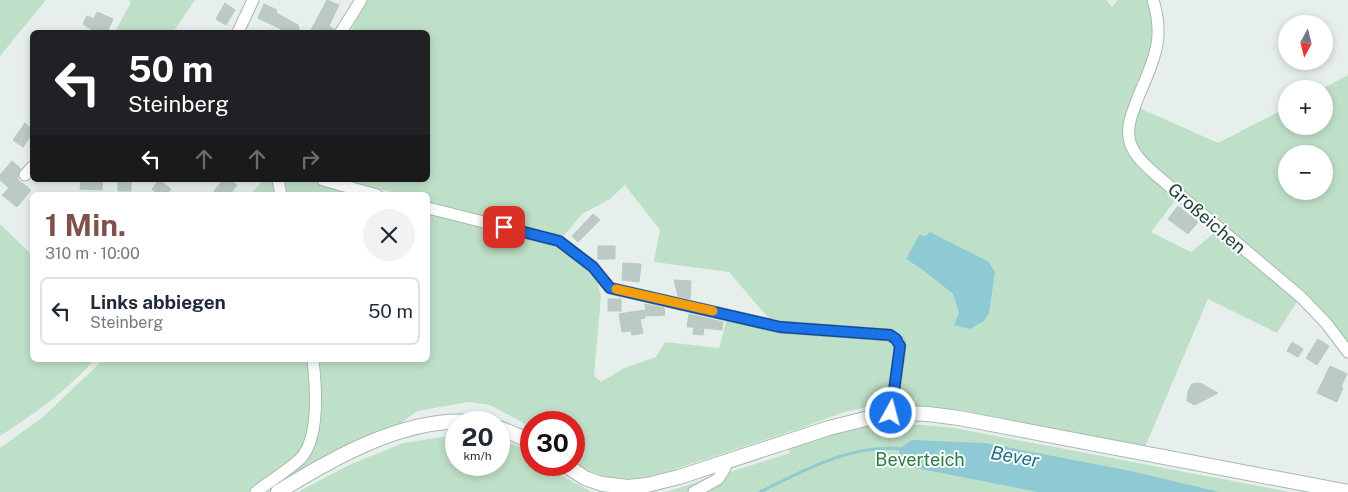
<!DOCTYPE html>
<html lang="de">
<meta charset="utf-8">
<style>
:root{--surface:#fff;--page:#f2f2f3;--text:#1f2937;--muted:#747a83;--line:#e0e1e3;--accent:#7f5249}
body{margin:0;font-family:"Public Sans",sans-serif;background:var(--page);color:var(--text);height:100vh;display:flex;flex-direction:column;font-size:19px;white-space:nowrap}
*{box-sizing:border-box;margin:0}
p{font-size:16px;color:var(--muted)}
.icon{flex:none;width:28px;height:28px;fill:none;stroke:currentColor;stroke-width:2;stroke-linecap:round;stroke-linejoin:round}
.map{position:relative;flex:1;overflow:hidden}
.side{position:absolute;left:30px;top:192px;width:400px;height:170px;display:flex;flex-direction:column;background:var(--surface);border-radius:8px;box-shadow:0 2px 8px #0003}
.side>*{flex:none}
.banner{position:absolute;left:30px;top:30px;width:400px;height:152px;border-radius:8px;box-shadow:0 2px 8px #0003;background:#202124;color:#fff;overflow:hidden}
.needle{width:32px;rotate:187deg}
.controls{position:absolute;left:1278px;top:15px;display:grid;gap:10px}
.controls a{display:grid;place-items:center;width:55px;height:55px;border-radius:50%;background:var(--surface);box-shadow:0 2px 8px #0003;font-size:25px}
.speed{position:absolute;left:445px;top:411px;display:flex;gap:10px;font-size:25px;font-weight:700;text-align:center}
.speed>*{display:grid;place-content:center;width:65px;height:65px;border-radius:50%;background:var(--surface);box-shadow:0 2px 8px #0003;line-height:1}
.speed small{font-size:12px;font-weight:400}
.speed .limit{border:8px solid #d22;background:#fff;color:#111}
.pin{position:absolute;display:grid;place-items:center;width:42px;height:42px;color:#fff;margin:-21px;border-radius:10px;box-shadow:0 2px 8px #0006}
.me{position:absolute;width:55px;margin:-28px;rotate:7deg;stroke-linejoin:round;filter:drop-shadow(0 0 4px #0008)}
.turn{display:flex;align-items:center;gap:18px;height:105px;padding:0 15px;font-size:22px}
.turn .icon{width:65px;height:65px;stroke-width:2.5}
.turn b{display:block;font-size:35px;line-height:42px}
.lanes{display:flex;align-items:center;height:48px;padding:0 15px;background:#0003;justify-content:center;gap:25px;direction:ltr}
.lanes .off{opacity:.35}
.round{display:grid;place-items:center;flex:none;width:52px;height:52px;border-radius:26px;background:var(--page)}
.overview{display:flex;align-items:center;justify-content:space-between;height:85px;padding:0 15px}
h1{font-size:30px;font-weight:700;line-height:38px;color:var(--accent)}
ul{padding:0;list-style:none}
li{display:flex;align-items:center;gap:15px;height:68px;margin:0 10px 8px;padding:0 5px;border:2px solid var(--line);border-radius:8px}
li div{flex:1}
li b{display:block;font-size:19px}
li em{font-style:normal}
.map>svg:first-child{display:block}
</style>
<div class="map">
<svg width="1348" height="492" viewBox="0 0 1348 492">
<rect width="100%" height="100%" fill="#e6efeb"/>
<g fill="#bfe0c8" fill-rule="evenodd">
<path d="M0 0H46L0 56Z"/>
<path d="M129 0H195L173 32H115L131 2Z"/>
<path d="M367 0H1106L1112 7 1118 0H1153L1159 24 1135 106 1218 143 1286 108V126H1324V89H1322L1348 75V352L1300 297 1277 333 1208 299 1145 447 960 410 914 406 918 395 911 405 898 406V335L881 339 894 343 896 358 889 398 886 403 844 412 804 427 663 473 639 478 623 479 607 477 590 471 574 463 577 452 574 450V422H531V427L490 405 469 402 417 411 400 424 343 446 268 491 267 489 304 461 318 360H428V212L538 242 542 237 593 267 601 296 594 376 601 382 624 368 656 357 665 342 719 348 728 315 779 327 763 312 729 272 654 262 660 230 625 185 610 199 582 214 562 238 428 202V195H402L347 180H428V32H350ZM1286 154H1324V191H1286ZM1177 198 1219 229 1191 252 1151 232ZM930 232 936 235 970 329 959 313 953 294 924 271 906 259 919 236H925Z"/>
<path d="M263 180H273L278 195H250Z"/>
<path d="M285 180H309L364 195H287Z"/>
<path d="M0 224 32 255V360H94C67 391 34 414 0 436Z"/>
<path d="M103 360H309L311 423 306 442 298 455 251 492H0V448L43 417Z"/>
<path d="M860 424 922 425 954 428 1290 492H666L790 453 788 449Z"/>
<path d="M456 435V465H499V439L523 448 531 453V465H549L564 477 592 492H298L347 466 403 443Z"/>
</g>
<g fill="#8ec9d4">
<path d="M930 232 989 262 995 272 989 313 984 321 970 329 954 325 959 313 953 294 924 271 906 259 919 235 925 236Z"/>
<path d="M912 440 985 443 1126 470 1220 492H1038L900 465 899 449Z"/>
</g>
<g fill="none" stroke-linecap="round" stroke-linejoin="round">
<path stroke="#8ec9d4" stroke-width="3" d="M760 492C802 471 853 443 902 449"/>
</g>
<g fill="#bbcac4" stroke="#b8c9c2">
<path d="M327 0 339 5 329 26 334 29V32H310Z"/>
<path d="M225 3 235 10 226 25 216 19Z"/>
<path d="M264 4 277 10 276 13 298 25 299 29 297 32H279L281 29 258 18Z"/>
<path d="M97 12 113 19 107 32H95L83 24 87 16 94 19Z"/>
<path d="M25 123 32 129V134L23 147 13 140Z"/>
<path d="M12 161 21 169 17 179 31 190 17 207 2 195 9 188 0 180V175Z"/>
<path d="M81 180H103L102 190 80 189Z"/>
<rect x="118" y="180" width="13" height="11"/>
<path d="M159 180 171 189 166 195H159L152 189Z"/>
<path d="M223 180H230L237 185 229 195H219L214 191Z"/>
<path d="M1178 206 1198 222 1188 234 1168 219Z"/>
<path d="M593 214 600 220 578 242 572 236Z"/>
<rect x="598" y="246" width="17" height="13"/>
<path d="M623 263 641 264 639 282 622 280Z"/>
<path d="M674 280 691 281 690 299 678 296Z"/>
<rect x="608" y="299" width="13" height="12"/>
<path d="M645 304 664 308 665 315 646 316Z"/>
<path d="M644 310 645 318 640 319 643 333 632 335 631 331 622 332 619 314Z"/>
<path d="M689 314 723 322 722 330 704 328 703 335 693 334 694 327H687Z"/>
<path d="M1318 339 1329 346 1317 365 1306 358Z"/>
<path d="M1292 342 1303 349 1298 357 1287 351Z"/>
<path d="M1330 366 1347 374 1341 387 1343 388 1337 402 1317 393Z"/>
<path d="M1197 383 1202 384 1218 393 1195 405 1187 401 1188 391 1192 384Z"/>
</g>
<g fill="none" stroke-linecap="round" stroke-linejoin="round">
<g stroke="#a8b8b2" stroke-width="13">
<g id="minor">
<path d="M1153 0C1166 41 1152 63 1137 100 1133 112 1127 124 1129 137 1131 153 1144 164 1155 174L1301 297 1326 323 1348 352"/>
<path d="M238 32 253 0"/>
<path d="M341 32 361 0"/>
<path d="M25 175 32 167"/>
<path d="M278 180 281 195"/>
<path d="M323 180 377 195"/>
<path d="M428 208 559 241 593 267 610 288 780 327 890 335 899 342 900 346 891 413"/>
<path d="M256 492C270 481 287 471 300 459 320 439 316 386 313 360"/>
<path d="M694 492 718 479 725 468 724 462"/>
</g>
</g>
<g stroke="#a8b8b2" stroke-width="16">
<g id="tertiary">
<path d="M499 428 531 441"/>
<path d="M565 465 585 478 602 484 628 487 647 485 679 477 829 428 877 416 906 413 928 414 959 418 1348 492"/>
<path d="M278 492C333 458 406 416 473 422"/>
</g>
</g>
<use href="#minor" stroke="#fff" stroke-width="11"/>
<use href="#tertiary" stroke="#fff" stroke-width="14"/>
</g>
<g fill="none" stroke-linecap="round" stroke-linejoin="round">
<g stroke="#114b97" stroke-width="12">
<path id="route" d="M504 227 559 241 593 267 610 288 780 327 890 335 896 339 900 346 891 413"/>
</g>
<use href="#route" stroke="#1a73e8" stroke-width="9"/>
<path stroke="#f59e0b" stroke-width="9" d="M616 289 713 311"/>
</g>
<g text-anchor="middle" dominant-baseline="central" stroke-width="4" stroke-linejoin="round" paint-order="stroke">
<g font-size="18" fill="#24423a" stroke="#f7fbf9">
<text transform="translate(1207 218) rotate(41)">Großeichen</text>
</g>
<g font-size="18" fill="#2d7a4b" stroke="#f7fbf9">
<text x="920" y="459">Beverteich</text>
</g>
<g font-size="19" font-style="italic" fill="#1c6f80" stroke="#f7fbf9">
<text transform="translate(1015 456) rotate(10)">Bever</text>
</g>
</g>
</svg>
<div class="controls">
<a><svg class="needle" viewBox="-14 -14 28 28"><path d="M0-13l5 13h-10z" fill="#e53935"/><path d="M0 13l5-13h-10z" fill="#747a83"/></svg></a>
<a>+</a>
<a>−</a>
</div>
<div class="speed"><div>20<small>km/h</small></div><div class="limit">30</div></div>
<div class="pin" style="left:504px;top:227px;background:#d93025"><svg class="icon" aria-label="arrive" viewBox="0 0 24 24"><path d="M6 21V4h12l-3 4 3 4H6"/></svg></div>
<svg class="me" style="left:891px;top:413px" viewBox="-20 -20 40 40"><circle r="17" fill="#1a73e8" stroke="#fff" stroke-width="3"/><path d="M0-11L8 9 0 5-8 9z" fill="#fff"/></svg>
<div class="banner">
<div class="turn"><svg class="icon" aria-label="left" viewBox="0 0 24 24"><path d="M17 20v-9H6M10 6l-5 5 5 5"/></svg><div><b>50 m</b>Steinberg</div></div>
<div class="lanes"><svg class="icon" aria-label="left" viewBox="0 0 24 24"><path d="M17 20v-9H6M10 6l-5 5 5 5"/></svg><svg class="icon off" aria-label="ahead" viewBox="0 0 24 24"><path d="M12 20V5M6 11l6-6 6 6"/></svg><svg class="icon off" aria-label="ahead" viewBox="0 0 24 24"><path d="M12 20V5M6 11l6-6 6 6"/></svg><svg class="icon off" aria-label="right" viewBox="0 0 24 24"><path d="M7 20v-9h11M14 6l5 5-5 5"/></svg></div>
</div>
<section class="side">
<div class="overview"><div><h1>1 Min.</h1><p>310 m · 10:00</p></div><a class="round"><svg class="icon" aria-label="close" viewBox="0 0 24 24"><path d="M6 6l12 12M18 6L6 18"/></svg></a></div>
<ul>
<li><svg class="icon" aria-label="left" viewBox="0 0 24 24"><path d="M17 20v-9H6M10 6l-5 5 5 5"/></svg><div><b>Links abbiegen</b><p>Steinberg</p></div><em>50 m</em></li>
</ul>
</section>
</div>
